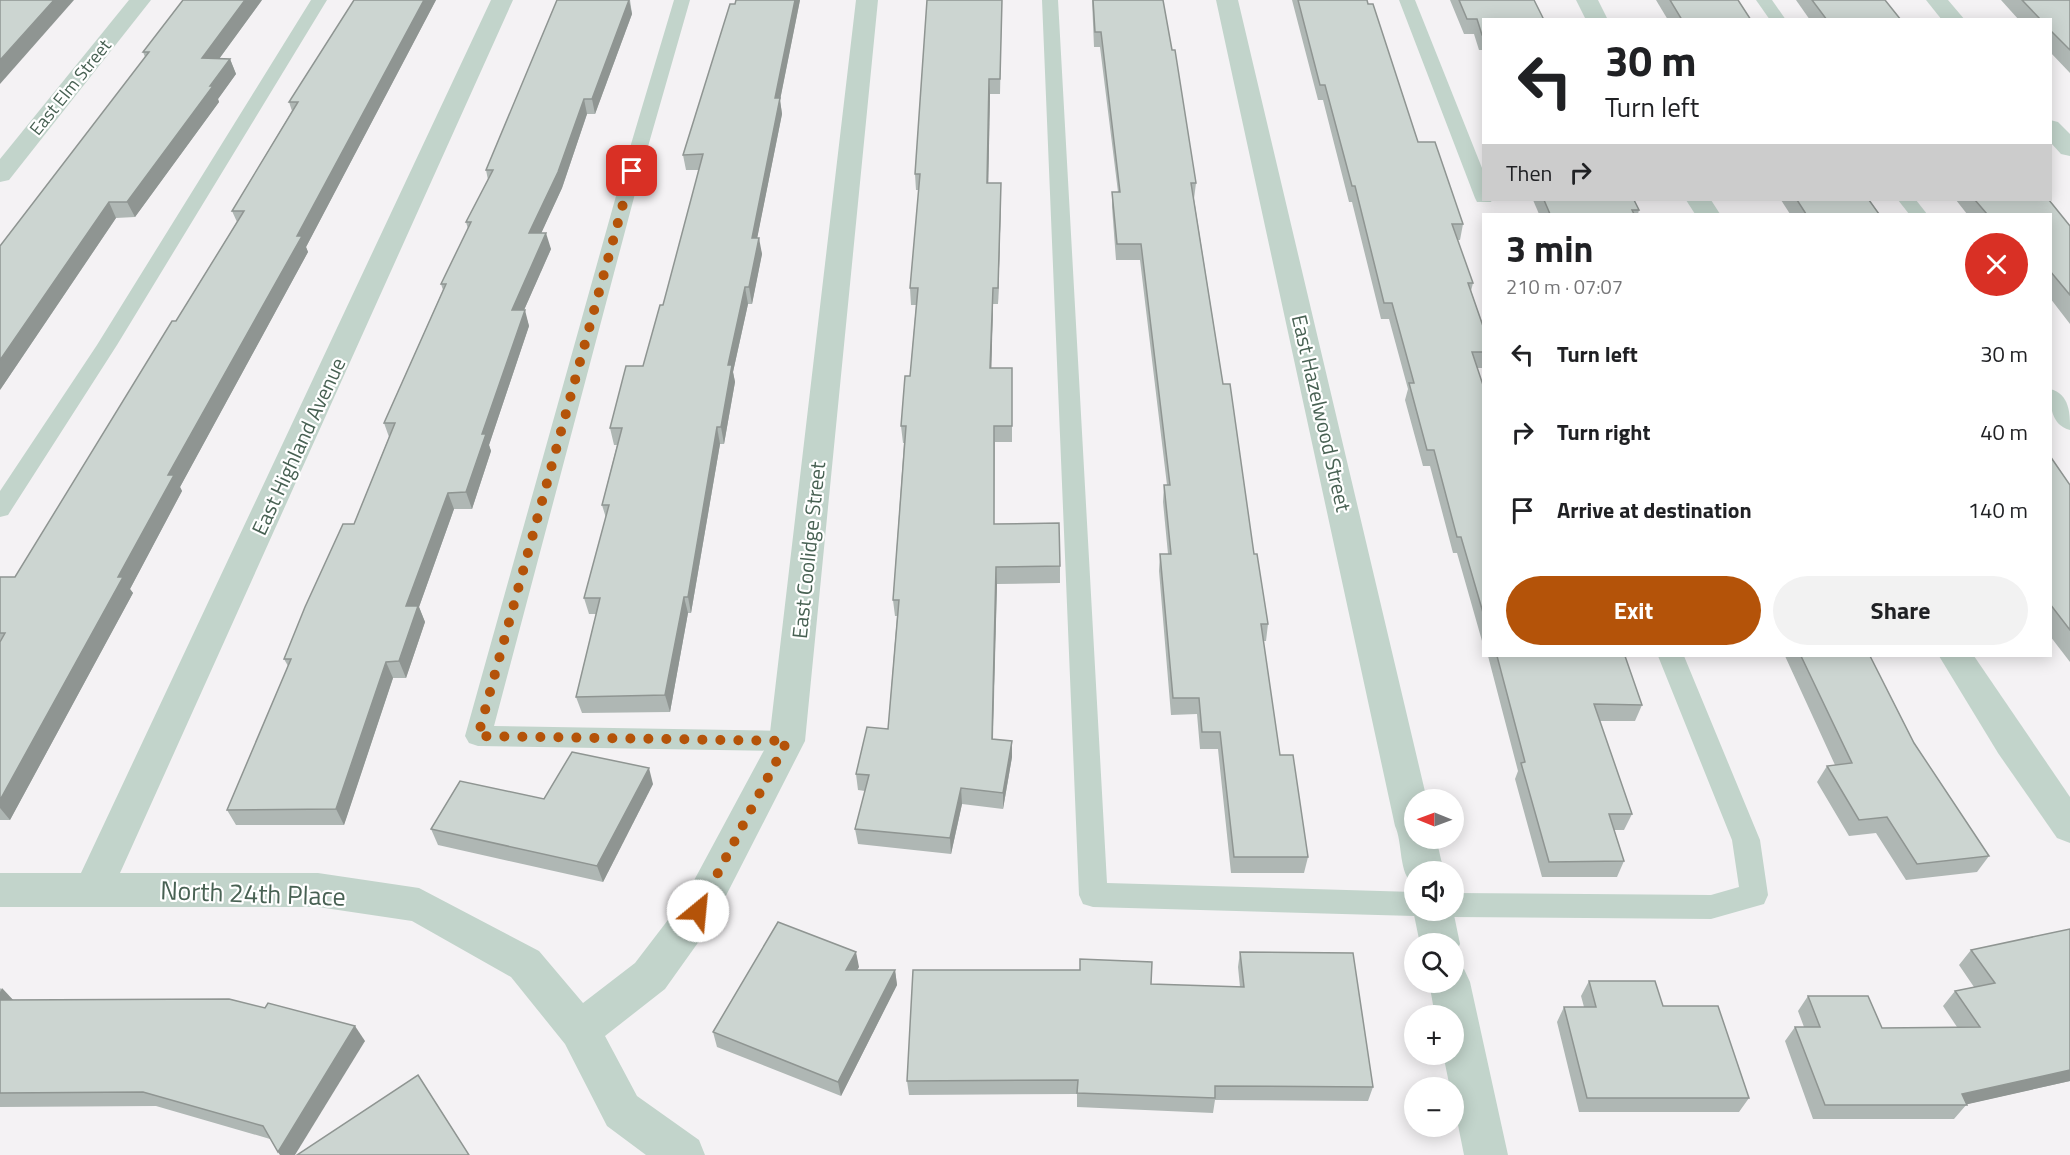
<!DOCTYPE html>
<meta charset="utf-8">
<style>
:root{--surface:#fff;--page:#f2f2f2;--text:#202124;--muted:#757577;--accent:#b45309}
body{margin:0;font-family:"Titillium Web",sans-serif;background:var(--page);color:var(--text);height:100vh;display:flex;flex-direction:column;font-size:22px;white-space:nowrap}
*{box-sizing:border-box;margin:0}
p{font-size:20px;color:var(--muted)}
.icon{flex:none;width:33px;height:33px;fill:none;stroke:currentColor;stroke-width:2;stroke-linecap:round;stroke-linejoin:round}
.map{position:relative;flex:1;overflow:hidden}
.details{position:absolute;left:1482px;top:213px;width:570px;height:444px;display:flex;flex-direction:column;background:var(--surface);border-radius:0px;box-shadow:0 3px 15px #0003}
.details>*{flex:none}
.top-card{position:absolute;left:1482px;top:18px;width:570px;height:183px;border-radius:0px;box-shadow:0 3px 15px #0003;background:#fff;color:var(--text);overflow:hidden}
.needle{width:39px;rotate:271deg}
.controls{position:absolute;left:1404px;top:789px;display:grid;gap:12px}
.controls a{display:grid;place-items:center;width:60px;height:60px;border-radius:50%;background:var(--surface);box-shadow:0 3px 15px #0003;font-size:30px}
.pin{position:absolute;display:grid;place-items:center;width:51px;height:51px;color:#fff;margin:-26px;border-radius:12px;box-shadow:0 3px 9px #0006}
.me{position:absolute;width:66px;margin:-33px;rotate:28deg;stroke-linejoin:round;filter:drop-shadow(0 0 4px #0008)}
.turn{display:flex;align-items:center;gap:21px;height:126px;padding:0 24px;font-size:27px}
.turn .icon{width:78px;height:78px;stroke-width:2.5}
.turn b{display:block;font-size:42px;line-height:51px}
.then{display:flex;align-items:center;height:57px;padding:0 24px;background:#0003;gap:12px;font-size:22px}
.round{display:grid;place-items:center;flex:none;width:63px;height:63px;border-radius:32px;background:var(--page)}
.head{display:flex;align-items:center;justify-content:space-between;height:102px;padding:0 24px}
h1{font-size:36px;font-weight:700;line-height:45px}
.cta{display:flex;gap:12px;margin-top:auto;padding:12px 24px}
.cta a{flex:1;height:69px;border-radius:36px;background:var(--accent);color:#fff;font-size:24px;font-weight:700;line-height:69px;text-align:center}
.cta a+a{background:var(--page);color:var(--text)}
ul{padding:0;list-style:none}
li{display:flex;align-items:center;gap:18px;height:78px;padding:0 24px}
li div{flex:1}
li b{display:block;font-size:22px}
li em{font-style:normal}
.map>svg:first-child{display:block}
</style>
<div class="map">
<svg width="2070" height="1155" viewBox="0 0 2070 1155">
<rect width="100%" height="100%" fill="#f4f2f4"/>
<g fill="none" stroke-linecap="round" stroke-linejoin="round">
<g fill="#c2d4cb" fill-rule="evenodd">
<path d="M311 0H327L117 345 8 515 0 517V491L97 345Z"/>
<path d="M674 0H690L641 171 494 726 787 731 796 734 800 741 796 748 787 751 478 746 469 743 465 736 623 171Z"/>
<path d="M1042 0H1058L1107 883 1414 892V910H1425L1424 913 1414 916 1093 907 1083 904 1079 895Z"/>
<path d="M1399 0H1415L1484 173V200H1492L1491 202H1477L1475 198Z"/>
<path d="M1756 0H1772L1786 20H1770Z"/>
<path d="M1898 200H1916L1927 214H1909Z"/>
<path d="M2050 389C2070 394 2070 414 2070 430 2051 425 2050 406 2050 389Z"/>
<path d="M1658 656H1684L1760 840 1768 895 1764 904 1711 919 1454 917 1444 914 1442 910H1454V893L1711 895 1739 887 1732 840Z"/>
</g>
<g fill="#c2d4cb" fill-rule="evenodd">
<path d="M129 0H151L9 180 0 182V159Z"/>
<path d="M491 0H513L120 873H318L419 888 539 951 583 1003 635 963 684 899 769 741 856 0H878L805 741 712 923 665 989 605 1036 637 1096 699 1140 705 1155H646L607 1126 565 1044 511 977 412 921 318 907H0V873H81Z"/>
<path d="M1216 0H1238L1427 800H1414V838H1436L1444 872H1414V885C1398 874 1403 842 1395 826Z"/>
<path d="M1576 0H1598L1608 20H1586Z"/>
<path d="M1926 0H1948L1965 20H1942Z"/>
<path d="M2050 120 2058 122 2070 134V156L2061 154 2050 142Z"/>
<path d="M1686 200H1711L1720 214H1695Z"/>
<path d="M1939 656H1974L2070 797V843L2057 838 1998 753Z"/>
<path d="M1414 907V910H1453L1460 944 1454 957V944H1420L1413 910Z"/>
<path d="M1454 965 1464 969 1470 982 1508 1155H1464L1454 1105V1088H1450L1443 1054H1454V1016H1435L1429 982H1454Z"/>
</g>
</g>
<g fill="#afb7b4">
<path d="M262 0 219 59H230L236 74 218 99 219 102 135 217 116 218 0 390 145 57 143 52Z"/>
<path d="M354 0H436L306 247 308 252 180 487 182 491 130 589 133 593 10 820H0V577H15L176 321 237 222 232 211 292 111 289 102Z"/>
<path d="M557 0H630L632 14 595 114H587L562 188 541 233 551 249 524 310 529 326 489 445 491 451 472 509H454L419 607 425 622 406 678H393L344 825H236L227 810 288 666 284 659 354 524 389 437 384 423 443 290 441 284 468 229 466 222 488 180 486 170Z"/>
<path d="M736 0H800L780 100 782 114 757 238 762 254 752 304H748L733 372 735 382 724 444H720L691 613H688L670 712 582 713 576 697 596 614H589L584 598 606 518 602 505 617 445H614L610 428 643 366 663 305 699 170H686L683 155Z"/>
<path d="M927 0H1002L1000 94H990L988 183H1001V199L998 304H993L991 368H1012V442H995L994 524 1060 566V583L997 584 993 739 1012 741V757L1003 809 962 804 951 854 858 844 855 829 865 791 858 790 856 774 888 729 897 616H895L893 600 904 443H903L901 426 910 376 916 305H911L910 288 919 190H916L915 174Z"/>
<path d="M1092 0H1163L1196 183 1194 199 1223 384 1254 554 1268 624 1266 641H1263L1280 755 1308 857 1304 873H1231L1218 749H1200L1197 714 1171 715 1159 571 1160 554H1168L1163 502 1164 485H1167L1140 260H1116L1112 207V192H1118L1100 47H1094Z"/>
<path d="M1292 0H1367L1418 142 1463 224 1460 240H1457L1473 283 1471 291 1484 329V368H1477L1484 388V648L1457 553H1453L1430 466H1423L1405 400 1408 389 1389 319H1381L1352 202H1349L1323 100H1318Z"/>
<path d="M1450 0H1534L1484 20V50H1479L1474 34H1464Z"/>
<path d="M1656 0H1738L1751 20H1668Z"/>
<path d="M1796 0H1885L1901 20H1810Z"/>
<path d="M2001 0H2070V73L2050 52V20H2019Z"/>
<path d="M1533 200H1634L1639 210 1638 214H1539Z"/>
<path d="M1781 200H1869L1879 214H1790Z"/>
<path d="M1956 200H2049L2070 226V324L2050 298V214H1967Z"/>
<path d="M2050 456 2070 485V662L2050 636Z"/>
<path d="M1488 656H1625L1642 705 1635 721H1599L1632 814 1624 830H1614L1624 861 1617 877H1542L1515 779 1518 771Z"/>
<path d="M1785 656H1870L1914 743 1989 856 1977 872 1906 880 1876 833 1849 836 1817 782 1827 766 1835 765Z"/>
<path d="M653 784 603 882 438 845 431 829 544 799Z"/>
<path d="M2070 929V1081L1967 1104 1954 1119H1813L1785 1041 1795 1027H1804L1798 1011 1808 996 1882 1028 1957 1027 1943 1006 1955 991 1974 987 1959 965 1971 950Z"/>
<path d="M1240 952 1373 1087 1368 1101 1215 1100 1213 1113 1077 1107V1094L909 1095 907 1081 1151 984 1240 987 1238 967Z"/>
<path d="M859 967 857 970H895L897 985 841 1096 717 1047 713 1032Z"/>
<path d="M1589 981 1663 1006 1749 1098 1739 1112H1579L1557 1022 1564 1007H1584L1581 996Z"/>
<path d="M0 988 13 1000 365 1041 270 1139 156 1106 0 1107Z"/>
</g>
<g fill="#8f9592">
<path d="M54 0H74L0 84V60Z"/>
<path d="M245 0H262L208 74 202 58Z"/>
<path d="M424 0H436L306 247 308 252 180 487 182 491 130 589 133 593 10 820 0 808V800L118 577 168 475Z"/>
<path d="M629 0 632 14 595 114 592 99Z"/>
<path d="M795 0H800L780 100 782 114 754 254 752 238 775 98Z"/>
<path d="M230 59 236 74 218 99 219 102 135 217 127 202Z"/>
<path d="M989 79 990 94 988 199 987 183Z"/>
<path d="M584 99 587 114 562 188 534 249 529 233Z"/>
<path d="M1001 183V199L998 304V288Z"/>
<path d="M109 202 116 218 0 390V360Z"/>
<path d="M546 233 551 249 517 326 512 310Z"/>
<path d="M759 238 762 254 752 304 749 287Z"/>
<path d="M745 287 748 304 733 372 735 382 724 444 721 427 728 365Z"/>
<path d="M993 288V304L991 384 990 368Z"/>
<path d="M525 310 529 326 489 445 491 451 472 509 466 492 482 434Z"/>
<path d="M717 427 720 444 691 613 688 597Z"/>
<path d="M448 493 454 509 419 607 425 622 406 678 399 661 406 606Z"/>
<path d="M996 567 997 584 992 755V739Z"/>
<path d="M684 597 688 613 670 712 665 695Z"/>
<path d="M386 662 393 678 344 825 336 809Z"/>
<path d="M1012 741V757L1003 809V793Z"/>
<path d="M649 768 653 784 603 882 597 866Z"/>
<path d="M961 788 962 804 951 854 950 838Z"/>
<path d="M856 952 859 967 849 985 846 970Z"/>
<path d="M895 970 897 985 841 1096 838 1082Z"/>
<path d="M2 988 16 1003 0 1004V992Z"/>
<path d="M355 1026 365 1041 295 1155H280L278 1152Z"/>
<path d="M2070 1070V1081L1964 1105 1962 1094Z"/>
</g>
<g fill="#ccd5d1" stroke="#8f9592" stroke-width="1.5">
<path d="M0 0H54L0 60Z"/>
<path d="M183 0H245L202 58 230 59 210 86H213L127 202H109L0 360V246L149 52H143Z"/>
<path d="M354 0H424L297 236H302L168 475H174L118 577H123L0 800V642L5 633H0V577H15L172 321H176L244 211H232L298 102H289Z"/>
<path d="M557 0H629L592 99H584L558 172 529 233H546L512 310H525L482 434H486L466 492 448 493 406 606H418L399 661 386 662 336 809 227 810 291 659H284L305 607 343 524H354L395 423H384L446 284H441L471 222H466L493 170H486Z"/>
<path d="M736 0H795L775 98H780L752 238H759L749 287H745L728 365H732L721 427H717L688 597H684L665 695 576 697 600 598H584L609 505H602L622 428H610L626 366H643L660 305H663L703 154 683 155 730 4H735Z"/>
<path d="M927 0H1002L1000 79H989L987 183H1001L998 288H993L990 368H1012V426H994V524L1059 523 1060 566 996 567 992 739 1012 741 1003 793 961 788 950 838 855 829 869 775 856 774 867 727 888 729 899 600H893L906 426H901L905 376H910L918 288H910L920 174H915Z"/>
<path d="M1093 0H1163L1172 50H1175L1196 183H1191L1223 384H1230L1254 554H1257L1268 624H1261L1280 755H1293L1308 857H1234L1220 732H1202L1199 698H1173L1160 554H1171L1164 485H1170L1141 244H1117L1112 192H1120L1101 32H1095Z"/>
<path d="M1298 0H1367L1368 4H1373L1418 142H1435L1463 224H1452L1473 283H1468L1484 329V352H1472L1484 388V616L1461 537H1457L1434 450H1427L1409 383H1414L1392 303H1384L1355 186H1352L1325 85H1320Z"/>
<path d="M1459 0H1534L1544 20H1484V35H1482L1477 19H1467Z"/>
<path d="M1670 0H1738L1751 20H1682Z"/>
<path d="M1812 0H1885L1901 20H1827Z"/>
<path d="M2022 0H2070V50L2050 30V20H2041Z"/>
<path d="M1544 200H1634L1639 210H1632L1634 214H1550Z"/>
<path d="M1797 200H1869L1879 214H1806Z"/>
<path d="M1975 200H2049L2070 226V295L2050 271V214H1987Z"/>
<path d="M2050 456 2070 485V630L2050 604Z"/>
<path d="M1497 656H1625L1642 705 1594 704 1632 814H1609L1624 861 1549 862 1521 763 1525 762Z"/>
<path d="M1801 656H1870L1914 743 1989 856 1917 864 1887 817 1859 820 1827 766 1852 763Z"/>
<path d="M572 752 649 768 597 866 431 829 460 781 544 799Z"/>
<path d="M778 922 856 952 846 970H895L838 1082 713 1032Z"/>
<path d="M2070 929V1070L1962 1094 1967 1105H1825L1795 1027H1820L1808 996H1868L1882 1028 1980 1027 1955 991 1995 983 1971 950Z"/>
<path d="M1240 952 1353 953 1373 1087 1215 1086V1098L1077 1093 1078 1080 907 1081 913 970H1080V959L1152 962 1151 984 1244 987Z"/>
<path d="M1589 981H1655L1663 1006H1718L1749 1098H1587L1564 1007H1596Z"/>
<path d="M229 999 265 1008 268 1003 355 1026 278 1152 263 1126 143 1092 0 1093V1000Z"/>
<path d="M418 1075 469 1155H297Z"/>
</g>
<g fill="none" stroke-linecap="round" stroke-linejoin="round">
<path stroke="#b45309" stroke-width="10" stroke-dasharray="0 18" d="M632 171 478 736 787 741 698 911"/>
</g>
<g text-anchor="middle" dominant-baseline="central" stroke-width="4.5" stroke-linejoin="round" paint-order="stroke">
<g font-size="18" fill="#486153" stroke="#fff">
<text transform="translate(70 87) rotate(-51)">East Elm Street</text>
</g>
<g font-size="21" fill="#486153" stroke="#fff">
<text transform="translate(1322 413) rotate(77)">East Hazelwood Street</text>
<text transform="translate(298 446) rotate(-65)">East Highland Avenue</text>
<text transform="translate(808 550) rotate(-84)">East Coolidge Street</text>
</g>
<g font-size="26" fill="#486153" stroke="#fff">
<text transform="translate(253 893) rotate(2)">North 24th Place</text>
</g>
</g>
</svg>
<div class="controls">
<a><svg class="needle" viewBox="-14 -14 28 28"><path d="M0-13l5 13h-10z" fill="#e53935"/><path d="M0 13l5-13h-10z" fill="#757577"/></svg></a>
<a><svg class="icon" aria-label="sound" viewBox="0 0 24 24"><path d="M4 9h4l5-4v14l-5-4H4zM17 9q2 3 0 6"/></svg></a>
<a><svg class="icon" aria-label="search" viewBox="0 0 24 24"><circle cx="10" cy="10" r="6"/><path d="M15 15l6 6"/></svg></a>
<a>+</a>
<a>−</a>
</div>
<div class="pin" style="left:632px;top:171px;background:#d93025"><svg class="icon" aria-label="arrive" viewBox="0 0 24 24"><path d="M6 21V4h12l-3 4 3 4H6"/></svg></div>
<svg class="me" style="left:698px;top:911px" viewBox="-20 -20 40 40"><circle r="19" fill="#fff"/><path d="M0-13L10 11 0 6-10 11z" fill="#b45309"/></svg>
<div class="top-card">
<div class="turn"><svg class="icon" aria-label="left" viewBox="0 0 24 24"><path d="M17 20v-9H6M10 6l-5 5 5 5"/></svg><div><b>30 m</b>Turn left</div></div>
<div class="then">Then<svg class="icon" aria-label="right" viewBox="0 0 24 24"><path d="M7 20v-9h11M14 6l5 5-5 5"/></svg></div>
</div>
<section class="details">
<div class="head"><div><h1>3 min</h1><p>210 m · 07:07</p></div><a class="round" style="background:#d93025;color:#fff"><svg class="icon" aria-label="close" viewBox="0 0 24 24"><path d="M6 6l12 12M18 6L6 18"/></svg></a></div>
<ul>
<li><svg class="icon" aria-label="left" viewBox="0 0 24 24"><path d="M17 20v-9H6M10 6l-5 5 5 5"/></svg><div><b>Turn left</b></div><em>30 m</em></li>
<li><svg class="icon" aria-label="right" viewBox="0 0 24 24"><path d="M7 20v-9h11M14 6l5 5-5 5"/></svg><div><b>Turn right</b></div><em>40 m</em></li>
<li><svg class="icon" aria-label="arrive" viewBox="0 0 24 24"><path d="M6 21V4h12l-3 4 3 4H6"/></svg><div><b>Arrive at destination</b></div><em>140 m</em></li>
</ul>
<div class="cta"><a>Exit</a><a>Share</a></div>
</section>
</div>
